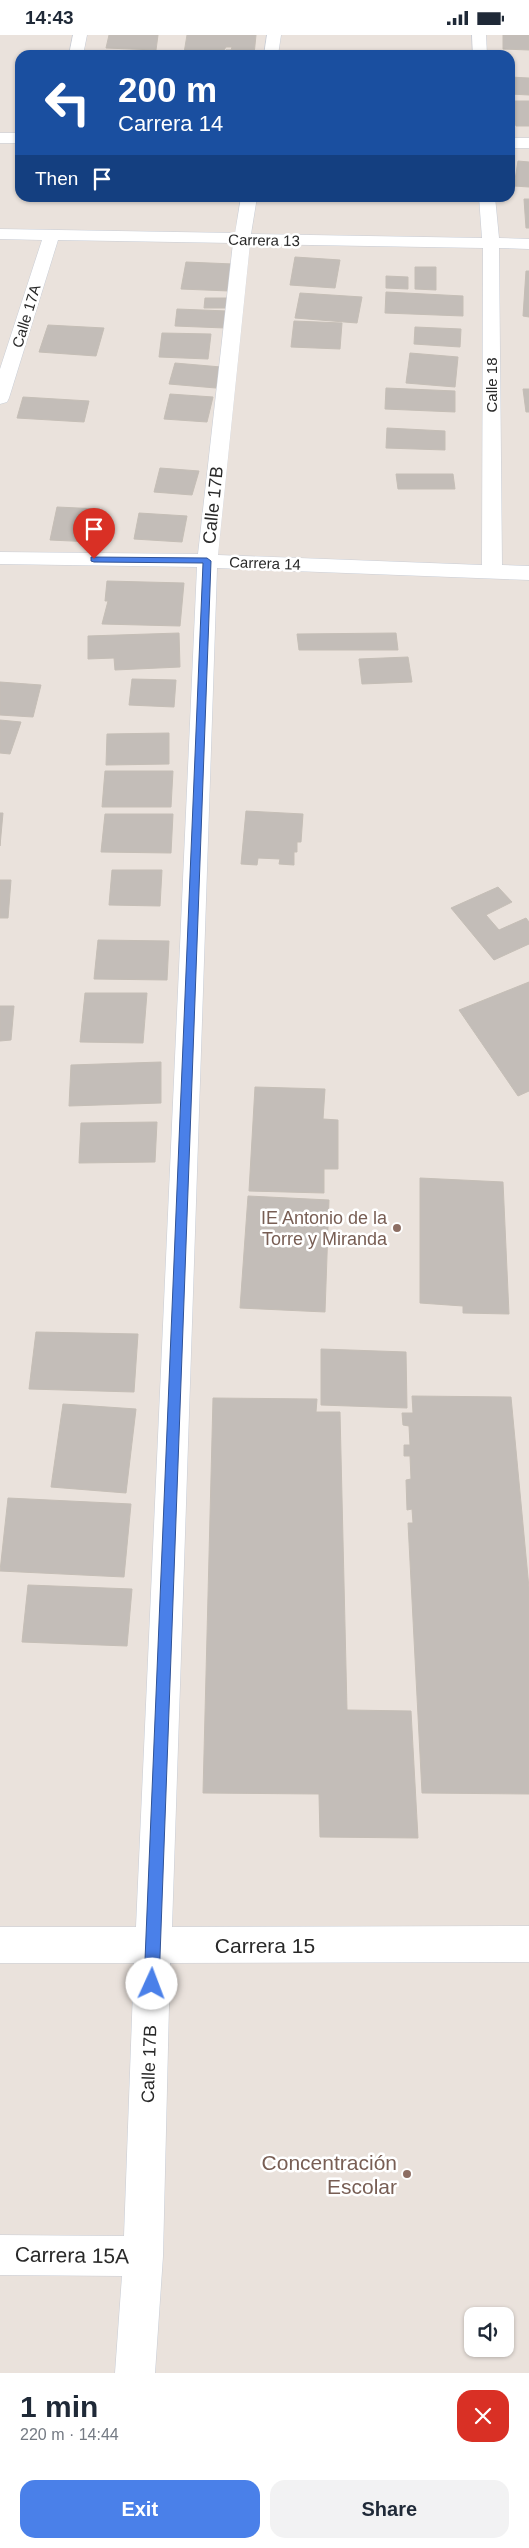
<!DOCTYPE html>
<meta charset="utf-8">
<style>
:root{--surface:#fff;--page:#f2f2f3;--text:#1f2937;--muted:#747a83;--accent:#4a80e9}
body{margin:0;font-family:Arial,sans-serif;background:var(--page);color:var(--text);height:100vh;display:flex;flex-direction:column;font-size:19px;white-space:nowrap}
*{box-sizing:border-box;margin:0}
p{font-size:16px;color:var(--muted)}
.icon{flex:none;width:28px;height:28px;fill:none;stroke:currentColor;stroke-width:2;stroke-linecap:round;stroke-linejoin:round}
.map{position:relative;height:2338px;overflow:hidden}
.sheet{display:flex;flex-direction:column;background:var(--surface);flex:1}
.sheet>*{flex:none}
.guide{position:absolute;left:15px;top:15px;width:500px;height:152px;border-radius:15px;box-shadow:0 1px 4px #0004;background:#1a4fa0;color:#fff;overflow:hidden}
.controls{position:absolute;left:464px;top:2272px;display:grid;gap:10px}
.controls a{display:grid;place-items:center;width:50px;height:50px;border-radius:10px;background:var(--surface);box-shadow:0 1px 4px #0004;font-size:25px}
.pin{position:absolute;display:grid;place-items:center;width:42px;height:42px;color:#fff;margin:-51px -21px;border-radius:50% 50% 50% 0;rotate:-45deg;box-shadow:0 0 5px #0007}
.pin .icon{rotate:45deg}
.me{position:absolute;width:55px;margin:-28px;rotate:2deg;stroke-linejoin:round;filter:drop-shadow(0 0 4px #0008)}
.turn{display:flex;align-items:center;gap:18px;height:105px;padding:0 20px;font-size:22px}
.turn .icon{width:65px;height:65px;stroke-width:2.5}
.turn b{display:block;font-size:35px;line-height:42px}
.then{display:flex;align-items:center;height:48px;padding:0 20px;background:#0003;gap:10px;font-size:19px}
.round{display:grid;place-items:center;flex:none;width:52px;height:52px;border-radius:15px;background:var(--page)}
.overview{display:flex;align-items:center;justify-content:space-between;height:85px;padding:0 20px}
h1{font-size:30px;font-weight:600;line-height:38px}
.cta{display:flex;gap:10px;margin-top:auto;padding:10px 20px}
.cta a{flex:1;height:58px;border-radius:15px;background:var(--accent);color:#fff;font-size:20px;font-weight:600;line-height:58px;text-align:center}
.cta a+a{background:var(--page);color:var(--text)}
.status{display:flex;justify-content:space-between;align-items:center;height:35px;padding:0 25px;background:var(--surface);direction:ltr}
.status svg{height:14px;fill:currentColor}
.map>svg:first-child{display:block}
</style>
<div class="status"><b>14:43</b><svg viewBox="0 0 49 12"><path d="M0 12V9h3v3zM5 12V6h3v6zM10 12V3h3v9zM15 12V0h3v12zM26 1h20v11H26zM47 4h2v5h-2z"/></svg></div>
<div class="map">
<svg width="529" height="2338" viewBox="0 0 529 2338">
<rect width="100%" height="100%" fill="#eae2dc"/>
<g fill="#c3bdb8" stroke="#c5beb6">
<path d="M109 0H158L156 15 106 13Z"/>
<path d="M187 0H256L254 20 226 19V15H231L232 12H226L224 15H212L211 18H184Z"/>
<path d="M503 0H529V15L503 14Z"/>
<path d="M510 42 529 43V60L510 59Z"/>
<path d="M510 66H529V91H516Z"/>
<path d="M518 126 529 127V152L514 151Z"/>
<path d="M524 164H529V193H526Z"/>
<path d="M295 222 340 225 335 253 290 250Z"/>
<path d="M186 227 233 229 229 256 181 254Z"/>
<path d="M415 232H436V255L415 254Z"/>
<path d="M526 236H529V282L523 281Z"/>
<path d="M386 241 408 242V254L386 253Z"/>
<path d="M386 257 463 261V281L385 278Z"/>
<path d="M300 258 362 262 357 288 295 283Z"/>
<path d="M205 263H228L227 273H204Z"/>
<path d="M177 274 227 276 225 293 175 291Z"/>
<path d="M294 286 342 288 340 314 291 312Z"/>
<path d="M48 290 104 293 96 321 39 317Z"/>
<path d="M415 292 461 294 460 312 414 309Z"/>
<path d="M162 298 211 299 208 324 159 322Z"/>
<path d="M410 318 458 322 455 352 406 348Z"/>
<path d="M175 328 221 332 216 353 169 349Z"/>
<path d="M386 353 455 356V377L385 374Z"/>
<path d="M523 354H529V377H526Z"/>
<path d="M170 359 213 362 207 387 164 384Z"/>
<path d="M23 362 89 366 84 387 17 383Z"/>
<path d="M387 393 445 396V415L386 413Z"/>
<path d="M160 433 199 436 192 460 154 457Z"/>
<path d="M396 439H453L455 454H398Z"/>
<path d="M57 472 100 474 93 507 50 505Z"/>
<path d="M139 478 187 481 182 507 134 504Z"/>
<path d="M107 546 184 548 180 591 102 589 108 566H105Z"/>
<path d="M179 598 180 632 115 635 114 623 88 624V601Z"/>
<path d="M396 598 398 615H299L297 599Z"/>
<path d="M408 622 412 647 362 649 359 624Z"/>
<path d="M132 644 176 645 174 672 129 670Z"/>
<path d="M0 647 41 650 33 682 0 680Z"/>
<path d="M0 685 21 687 10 719 0 718Z"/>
<path d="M169 698V729L106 730 107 699Z"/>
<path d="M105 736H173L171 772H102Z"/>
<path d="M246 776 303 779 301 807H297V817H294V830L279 829 280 824 258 823 257 830 241 829Z"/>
<path d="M0 778H3L0 811Z"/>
<path d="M105 779H173L171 818 101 817Z"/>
<path d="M112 835H162L160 871 109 870Z"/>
<path d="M0 845H11L8 883H0Z"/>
<path d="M498 852 512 867 486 880 499 895 526 883 529 887V909L494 925 451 873Z"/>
<path d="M98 905 169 906 167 945 94 944Z"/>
<path d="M529 947V1056L518 1061 459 975Z"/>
<path d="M85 958H147L143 1008 80 1007Z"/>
<path d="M0 971H14L11 1005 0 1006Z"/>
<path d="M161 1027V1068L69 1071 71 1030Z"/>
<path d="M255 1052 325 1054 323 1084 338 1085V1134H324V1158L249 1156Z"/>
<path d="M157 1087 155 1127 79 1128 81 1088Z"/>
<path d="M420 1143 503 1147 509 1279 463 1278V1271L420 1268Z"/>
<path d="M248 1161 329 1165 325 1277 240 1273Z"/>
<path d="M36 1297 138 1299 134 1357 29 1354Z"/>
<path d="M321 1314 406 1317 407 1373 321 1370Z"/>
<path d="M412 1361 511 1362 529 1553V1759L422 1758 408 1488H413L412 1474 407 1475 406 1445 411 1444 410 1421H404V1410H410L409 1391 403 1390 402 1378H413Z"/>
<path d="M213 1363 317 1364 316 1377H340L347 1675 411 1676 418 1803 320 1802 319 1759 203 1758Z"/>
<path d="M63 1369 136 1374 126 1458 51 1452Z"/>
<path d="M8 1463 131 1469 124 1542 0 1536Z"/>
<path d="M28 1550 132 1554 127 1611 22 1607Z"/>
</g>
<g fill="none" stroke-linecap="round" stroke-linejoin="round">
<g stroke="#c8cdd6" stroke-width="1">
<g id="minor">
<path d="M73 0H87L83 20H69Z"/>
<path d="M267 0H281L278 20H264Z"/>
<path d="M472 0H486L487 20H473Z"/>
<rect x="0" y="98" width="20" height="10"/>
<rect x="510" y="103" width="19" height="10"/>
<path d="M241 162H257L251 199 482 203 479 162H495L499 203 529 204V214L499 213 502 530 529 531V545L217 533 172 1892 529 1891V1927L170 1928 163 2221 155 2338H115L122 2241 0 2240V2200L124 2201 134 1928H0V1892H136L197 532 0 529V517L198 519 233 208 58 205 9 363 7 367 0 369V334L42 205 0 204V194L235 198ZM250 209 483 213 482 530 218 520Z"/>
</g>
</g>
<use href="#minor" fill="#fff" fill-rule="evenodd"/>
</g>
<path fill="#4a80e9" stroke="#305397" d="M91 522 207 523 211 526 159 1949 157 1955 152 1957 146 1955 144 1949 203 528 94 527 91 526Z"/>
<g fill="#8d6e63" stroke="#fff" stroke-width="2">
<circle cx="397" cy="1193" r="5"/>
<circle cx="407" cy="2139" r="5"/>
</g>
<g text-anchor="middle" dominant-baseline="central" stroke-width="5" stroke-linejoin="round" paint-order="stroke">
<g font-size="15" fill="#292929" stroke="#fff">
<text transform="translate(264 205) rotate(1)">Carrera 13</text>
<text transform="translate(26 281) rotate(-73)">Calle 17A</text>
<text transform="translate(491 350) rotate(-90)">Calle 18</text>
<text transform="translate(265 528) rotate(2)">Carrera 14</text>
</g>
<g font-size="18" fill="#292929" stroke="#fff">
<text transform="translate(213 470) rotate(-84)">Calle 17B</text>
<text transform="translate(149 2029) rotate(-88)">Calle 17B</text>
</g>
<g font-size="18" fill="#785e54" stroke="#fff" text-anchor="end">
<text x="387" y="1183">IE Antonio de la<tspan x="387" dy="21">Torre y Miranda</tspan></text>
</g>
<g font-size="21" fill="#292929" stroke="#fff">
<text x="265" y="1910">Carrera 15</text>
<text transform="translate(72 2220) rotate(1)">Carrera 15A</text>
</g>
<g font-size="21" fill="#785e54" stroke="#fff" text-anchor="end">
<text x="397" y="2127">Concentración<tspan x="397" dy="24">Escolar</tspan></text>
</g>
</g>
</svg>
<div class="controls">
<a><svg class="icon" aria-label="sound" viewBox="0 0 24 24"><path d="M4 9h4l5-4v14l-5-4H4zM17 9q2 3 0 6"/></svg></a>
</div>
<div class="pin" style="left:94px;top:524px;background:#d93025"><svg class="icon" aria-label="arrive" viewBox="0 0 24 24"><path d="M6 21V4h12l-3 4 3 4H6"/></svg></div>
<svg class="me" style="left:152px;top:1949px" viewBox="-20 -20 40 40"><circle r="19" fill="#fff"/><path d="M0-13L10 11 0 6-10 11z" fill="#4a80e9"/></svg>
<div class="guide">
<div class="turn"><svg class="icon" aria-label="left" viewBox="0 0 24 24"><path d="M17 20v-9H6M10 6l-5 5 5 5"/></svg><div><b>200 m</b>Carrera 14</div></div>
<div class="then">Then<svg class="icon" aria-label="arrive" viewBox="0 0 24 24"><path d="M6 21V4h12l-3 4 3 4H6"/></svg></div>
</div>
</div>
<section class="sheet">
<div class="overview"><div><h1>1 min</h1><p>220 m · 14:44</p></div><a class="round" style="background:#d93025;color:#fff"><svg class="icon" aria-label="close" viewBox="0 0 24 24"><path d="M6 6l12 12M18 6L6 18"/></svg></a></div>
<div class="cta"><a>Exit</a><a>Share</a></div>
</section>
